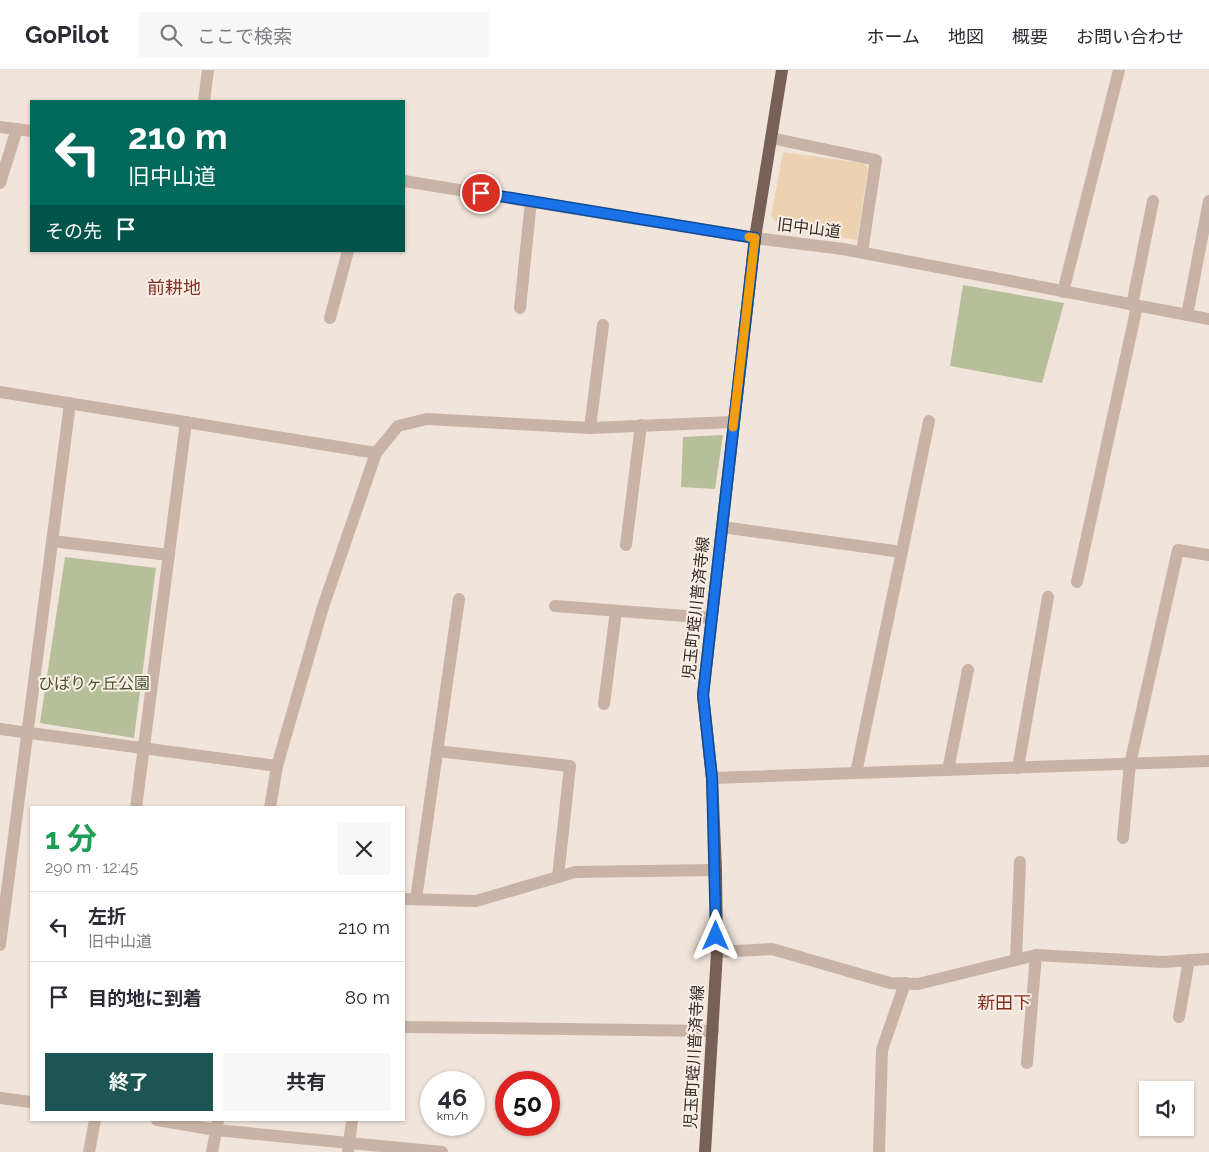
<!DOCTYPE html>
<html lang="ja">
<meta charset="utf-8">
<style>
:root{--surface:#fff;--page:#f7f7f7;--text:#2b2b33;--muted:#7c7c81;--line:#e1e1e2;--accent:#1d5554}
body{margin:0;font-family:Raleway,"Noto Sans JP",sans-serif;background:var(--page);color:var(--text);height:100vh;display:flex;flex-direction:column;font-size:19px;white-space:nowrap}
*{box-sizing:border-box;margin:0}
p{font-size:16px;color:var(--muted)}
.icon{flex:none;width:28px;height:28px;fill:none;stroke:currentColor;stroke-width:2;stroke-linecap:round;stroke-linejoin:round}
.map{position:relative;flex:1;overflow:hidden}
.details{position:absolute;left:30px;top:736px;width:375px;height:315px;display:flex;flex-direction:column;background:var(--surface);border-radius:0px;box-shadow:0 1px 4px #0004}
.details>*{flex:none}
.top-card{position:absolute;left:30px;top:30px;width:375px;height:152px;border-radius:0px;box-shadow:0 1px 4px #0004;background:#00695c;color:#fff;overflow:hidden}
.buttons{position:absolute;left:1139px;top:1011px;display:grid;gap:10px}
.buttons a{display:grid;place-items:center;width:55px;height:55px;border-radius:0px;background:var(--surface);box-shadow:0 1px 4px #0004;font-size:25px}
.speed{position:absolute;left:420px;top:1001px;display:flex;gap:10px;font-size:25px;font-weight:700;text-align:center}
.speed>*{display:grid;place-content:center;width:65px;height:65px;border-radius:50%;background:var(--surface);box-shadow:0 1px 4px #0004;line-height:1}
.speed small{font-size:12px;font-weight:400}
.speed .limit{border:8px solid #d22;background:#fff;color:#111}
.pin{position:absolute;display:grid;place-items:center;width:42px;height:42px;color:#fff;margin:-21px;border:2px solid #fff;border-radius:50%;box-shadow:0 1px 5px #0007}
.me{position:absolute;width:55px;margin:-28px;rotate:0deg;stroke-linejoin:round;filter:drop-shadow(0 0 4px #0008)}
.turn{display:flex;align-items:center;gap:18px;height:105px;padding:0 15px;font-size:22px}
.turn .icon{width:65px;height:65px;stroke-width:2.5}
.turn b{display:block;font-size:35px;line-height:42px}
.then{display:flex;align-items:center;height:48px;padding:0 15px;background:#0003;gap:10px;font-size:19px}
.round{display:grid;place-items:center;flex:none;width:52px;height:52px;border-radius:0px;background:var(--page)}
.headline{display:flex;align-items:center;justify-content:space-between;height:85px;padding:0 15px}
h1{font-size:30px;font-weight:700;line-height:38px;color:#1e9e55}
.button{display:flex;gap:10px;margin-top:auto;padding:10px 15px}
.button a{flex:1;height:58px;border-radius:0px;background:var(--accent);color:#fff;font-size:20px;font-weight:700;line-height:58px;text-align:center}
.button a+a{background:var(--page);color:var(--text)}
ul{padding:0;list-style:none}
li{display:flex;align-items:center;gap:15px;height:70px;padding:0 15px;border-top:1px solid var(--line)}
li div{flex:1}
li b{display:block;font-size:19px}
li em{font-style:normal}
header{display:flex;align-items:center;gap:30px;box-sizing:border-box;height:70px;padding:0 25px;background:var(--surface);border-bottom:1px solid var(--line)}
header strong{font-size:24px}
nav{display:flex;gap:28px;margin-inline-start:auto;font-size:18px}
.search{width:350px;height:45px;background:var(--page);display:flex;align-items:center;gap:12px;box-sizing:border-box;padding:0 18px;border-radius:0px;color:var(--muted);font-size:19px}
.map>svg:first-child{display:block}
</style>
<header>
<strong>GoPilot</strong>
<div class="search"><svg class="icon" aria-label="search" viewBox="0 0 24 24"><circle cx="10" cy="10" r="6"/><path d="M15 15l6 6"/></svg>ここで検索</div>
<nav><a>ホーム</a><a>地図</a><a>概要</a><a>お問い合わせ</a></nav>
</header>
<div class="map">
<svg width="1209" height="1082" viewBox="0 0 1209 1082">
<rect width="100%" height="100%" fill="#f1e4da"/>
<g fill="#b6bf9a">
<path d="M963 215 1064 233 1042 313 950 296Z"/>
<path d="M723 365 715 419 681 417 683 367Z"/>
<path d="M65 487 156 498 134 668 40 653Z"/>
</g>
<path fill="#ecd2b1" d="M783 82 862 93 868 98 857 170 784 159 771 147Z"/>
<g fill="none" stroke-linecap="round" stroke-linejoin="round">
<g stroke="#c9b3a6" stroke-width="12">
<path d="M204 31 208 0"/>
<path d="M0 57 31 61"/>
<path d="M771 68 876 90 862 182"/>
<path d="M404 111 755 168 843 179 1209 249"/>
<path d="M0 113 17 59"/>
<path d="M1063 222 1119 0"/>
<path d="M1132 235 1153 131"/>
<path d="M520 238 531 131"/>
<path d="M1187 245 1209 131"/>
<path d="M330 248 348 181"/>
<path d="M0 322 376 383"/>
<path d="M590 358 603 255"/>
<path d="M722 457 902 482"/>
<path d="M52 471 169 485"/>
<path d="M626 475 641 355"/>
<path d="M1077 512 1137 236"/>
<path d="M555 536 711 548"/>
<path d="M604 634 616 541"/>
<path d="M0 659 277 696"/>
<path d="M437 681 570 696 558 807"/>
<path d="M1018 698 1048 527"/>
<path d="M948 700 968 600"/>
<path d="M856 703 929 351"/>
<path d="M712 708 1209 691"/>
<path d="M136 738 186 352"/>
<path d="M270 738 277 696 322 540 376 383 398 356 427 349 590 358 733 352"/>
<path d="M1123 768 1130 694 1178 480 1209 485"/>
<path d="M404 829 476 831 575 802 716 800"/>
<path d="M416 829 459 529"/>
<path d="M0 875 70 333"/>
<path d="M717 882 772 879 890 913 918 914 1036 885 1163 892 1209 889"/>
<path d="M1016 890 1020 792"/>
<path d="M1179 947 1189 890"/>
<path d="M404 957 713 961"/>
<path d="M1027 993 1036 885"/>
<path d="M0 1028 31 1032"/>
<path d="M157 1050 216 1060 442 1082"/>
<path d="M89 1082 95 1050"/>
<path d="M212 1082 218 1050"/>
<path d="M348 1082 352 1050"/>
<path d="M879 1082 882 980 905 913"/>
</g>
<path stroke="#776058" stroke-width="12" d="M705 1082 717 882 716 800 712 708 703 625 755 168 782 0"/>
</g>
<g fill="none" stroke-linecap="round" stroke-linejoin="round">
<g stroke="#114b97" stroke-width="12">
<path id="route" d="M481 123 755 168 703 625 712 708 716 866"/>
</g>
<use href="#route" stroke="#1a73e8" stroke-width="9"/>
<path stroke="#f59e0b" stroke-width="9" d="M733 357 755 168 749 167"/>
</g>
<g text-anchor="middle" dominant-baseline="central" stroke-width="4" stroke-linejoin="round" paint-order="stroke">
<g font-size="16" fill="#352a27" stroke="#f9efe6">
<text transform="translate(809 158) rotate(7)">旧中山道</text>
<text transform="translate(696 538) rotate(-84)">児玉町蛭川普済寺線</text>
<text transform="translate(694 987) rotate(-87)">児玉町蛭川普済寺線</text>
</g>
<g font-size="16" fill="#48532b" stroke="#f9efe6">
<text x="94" y="613">ひばりヶ丘公園</text>
</g>
<g font-size="18" fill="#823022" stroke="#f9efe6">
<text x="174" y="217">前耕地</text>
<text x="1004" y="932">新田下</text>
</g>
</g>
</svg>
<div class="buttons">
<a><svg class="icon" aria-label="sound" viewBox="0 0 24 24"><path d="M4 9h4l5-4v14l-5-4H4zM17 9q2 3 0 6"/></svg></a>
</div>
<div class="speed"><div>46<small>km/h</small></div><div class="limit">50</div></div>
<div class="pin" style="left:481px;top:123px;background:#d93025"><svg class="icon" aria-label="arrive" viewBox="0 0 24 24"><path d="M6 21V4h12l-3 4 3 4H6"/></svg></div>
<svg class="me" style="left:716px;top:866px" viewBox="-20 -20 40 40"><path d="M0-17L14 15 0 8-14 15z" fill="#1a73e8" stroke="#fff" stroke-width="4"/></svg>
<div class="top-card">
<div class="turn"><svg class="icon" aria-label="left" viewBox="0 0 24 24"><path d="M17 20v-9H6M10 6l-5 5 5 5"/></svg><div><b>210 m</b>旧中山道</div></div>
<div class="then">その先<svg class="icon" aria-label="arrive" viewBox="0 0 24 24"><path d="M6 21V4h12l-3 4 3 4H6"/></svg></div>
</div>
<section class="details">
<div class="headline"><div><h1>1 分</h1><p>290 m · 12:45</p></div><a class="round"><svg class="icon" aria-label="close" viewBox="0 0 24 24"><path d="M6 6l12 12M18 6L6 18"/></svg></a></div>
<ul>
<li><svg class="icon" aria-label="left" viewBox="0 0 24 24"><path d="M17 20v-9H6M10 6l-5 5 5 5"/></svg><div><b>左折</b><p>旧中山道</p></div><em>210 m</em></li>
<li><svg class="icon" aria-label="arrive" viewBox="0 0 24 24"><path d="M6 21V4h12l-3 4 3 4H6"/></svg><div><b>目的地に到着</b></div><em>80 m</em></li>
</ul>
<div class="button"><a>終了</a><a>共有</a></div>
</section>
</div>
